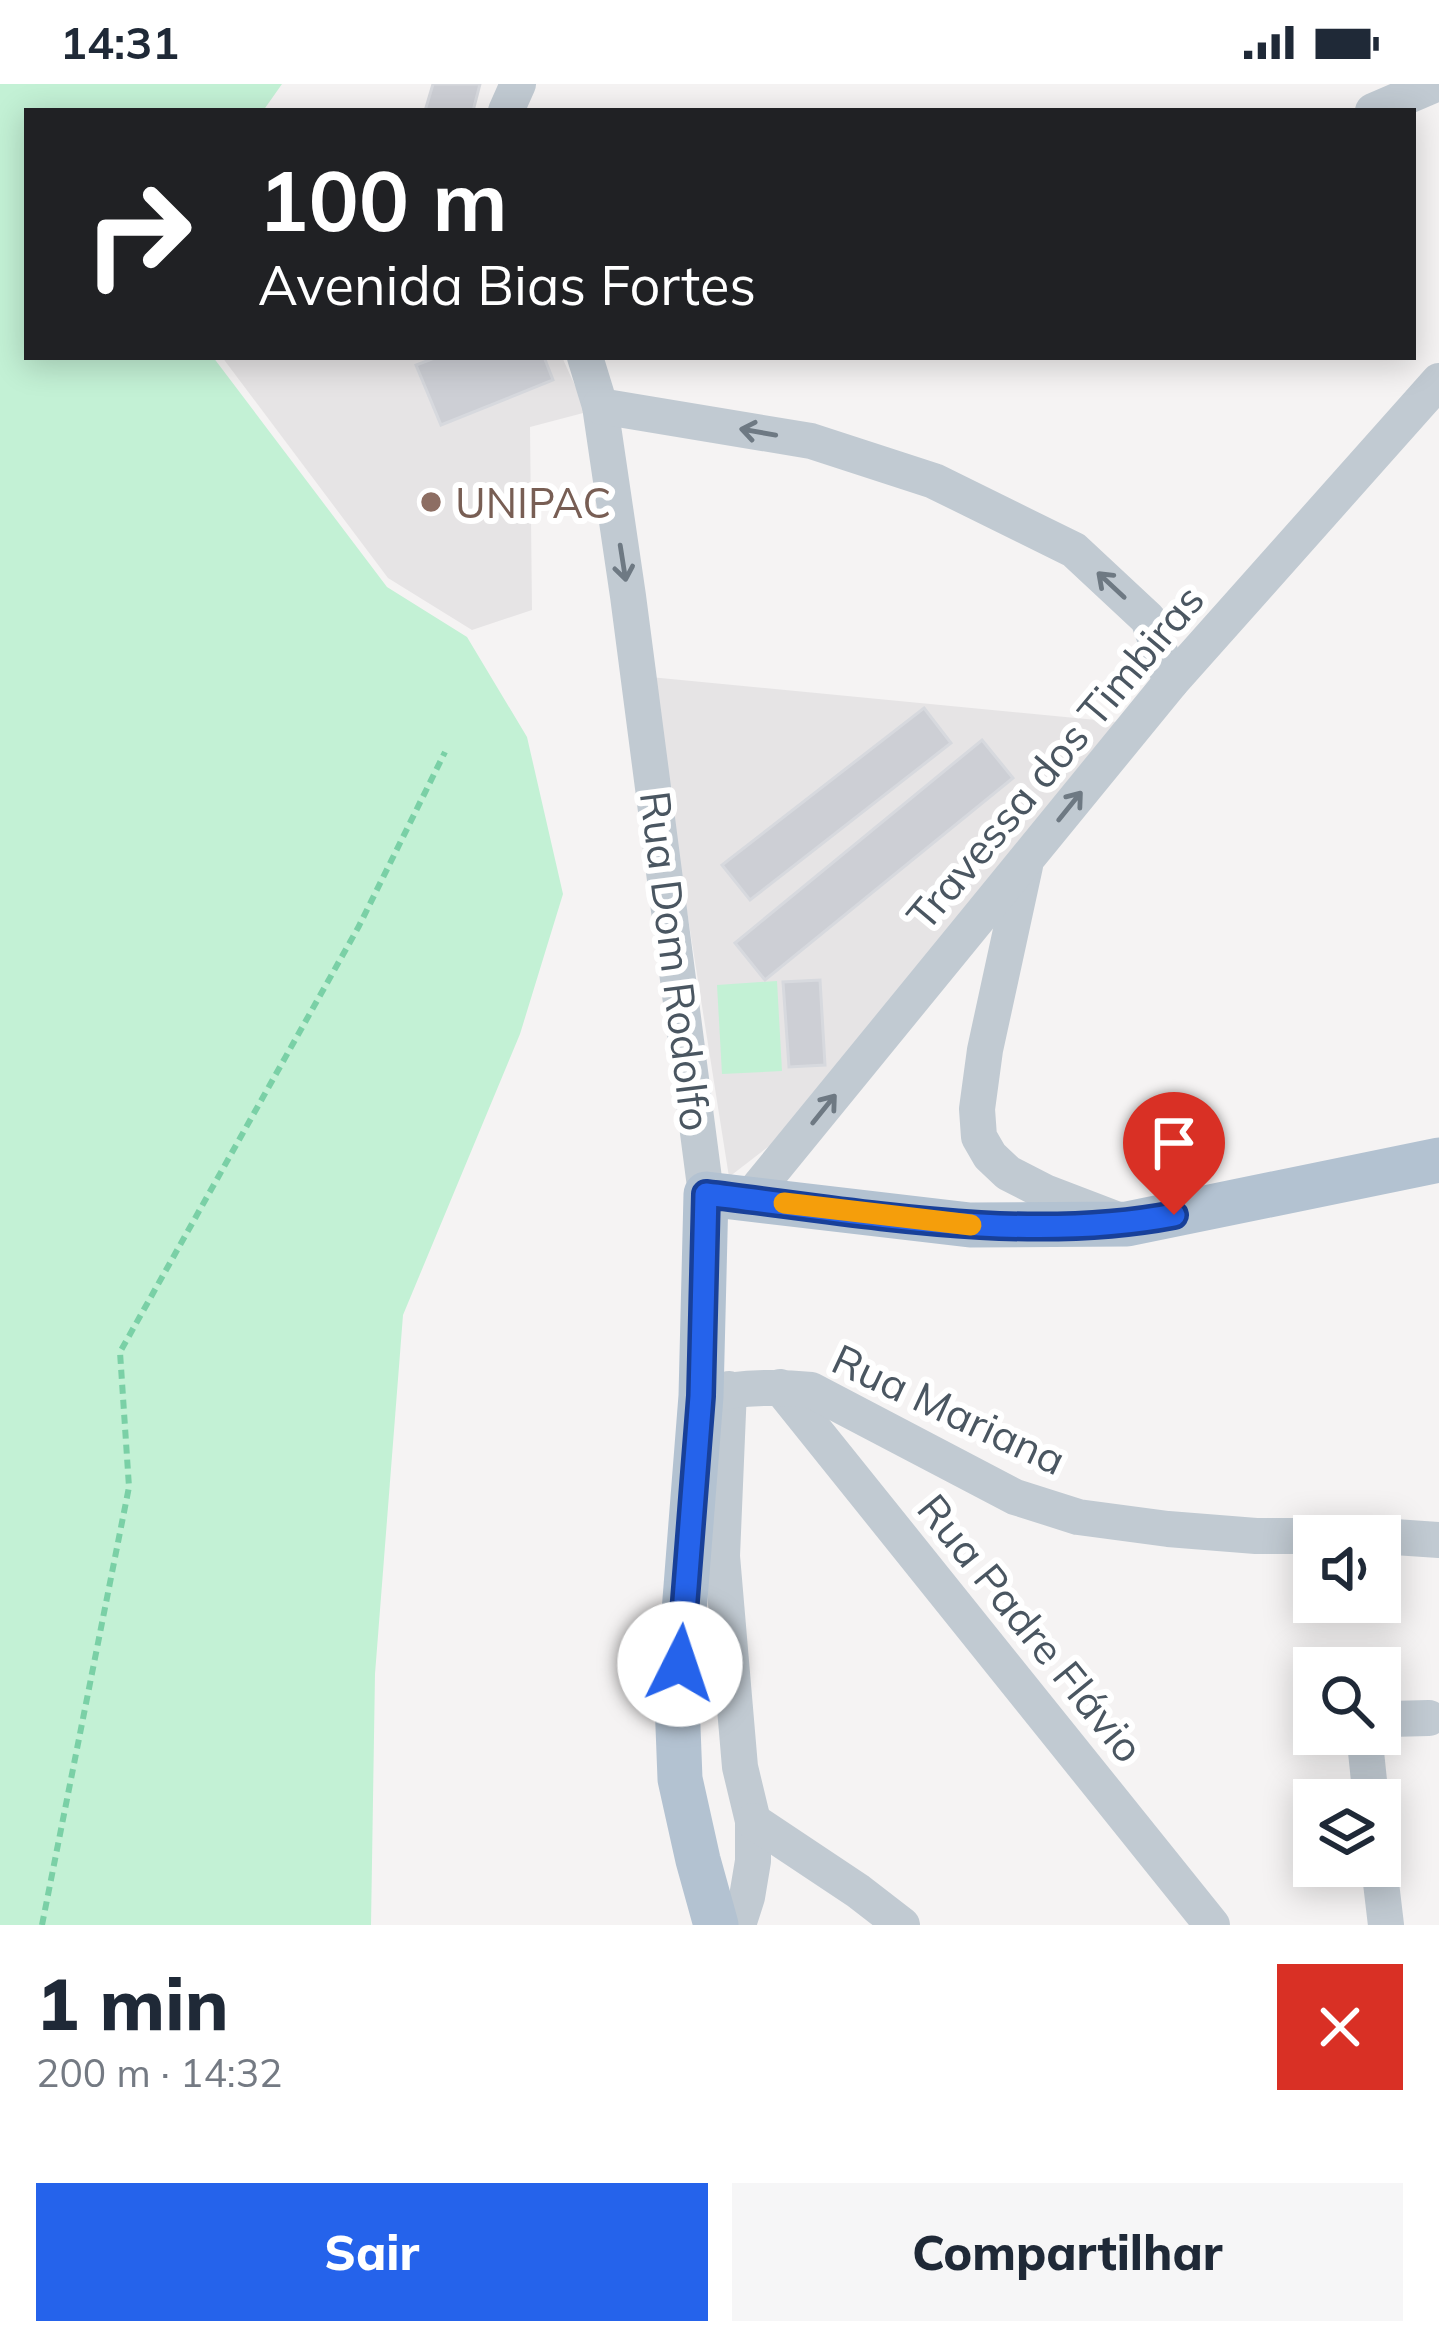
<!DOCTYPE html>
<html lang="pt">
<meta charset="utf-8">
<style>
:root{--surface:#fff;--page:#f6f6f7;--text:#1f2937;--muted:#747a83;--accent:#2563eb}
body{margin:0;font-family:Mulish,sans-serif;background:var(--page);color:var(--text);height:100vh;display:flex;flex-direction:column;font-size:45px;white-space:nowrap}
*{box-sizing:border-box;margin:0}
p{font-size:39px;color:var(--muted)}
.icon{flex:none;width:66px;height:66px;fill:none;stroke:currentColor;stroke-width:2;stroke-linecap:round;stroke-linejoin:round}
.map{position:relative;height:1841px;overflow:hidden}
.side{display:flex;flex-direction:column;background:var(--surface);flex:1}
.side>*{flex:none}
.top-card{position:absolute;left:24px;top:24px;width:1392px;height:252px;border-radius:0px;box-shadow:0 6px 30px #0003;background:#202124;color:#fff;overflow:hidden}
.controls{position:absolute;left:1293px;top:1431px;display:grid;gap:24px}
.controls a{display:grid;place-items:center;width:108px;height:108px;border-radius:0px;background:var(--surface);box-shadow:0 6px 30px #0003;font-size:60px}
.pin{position:absolute;display:grid;place-items:center;width:102px;height:102px;color:#fff;margin:-123px -51px;border-radius:50% 50% 50% 0;rotate:-45deg;box-shadow:0 0 12px #0007}
.pin .icon{rotate:45deg}
.me{position:absolute;width:132px;margin:-66px;rotate:4deg;stroke-linejoin:round;filter:drop-shadow(0 0 9px #0008)}
.turn{display:flex;align-items:center;gap:42px;height:252px;padding:0 36px;font-size:54px}
.turn .icon{width:156px;height:156px;stroke-width:2.5}
.turn b{display:block;font-size:84px;line-height:102px}
.round{display:grid;place-items:center;flex:none;width:126px;height:126px;border-radius:0px;background:var(--page)}
.headline{display:flex;align-items:center;justify-content:space-between;height:204px;padding:0 36px}
h1{font-size:72px;font-weight:800;line-height:90px}
.cta{display:flex;gap:24px;margin-top:auto;padding:24px 36px}
.cta a{flex:1;height:138px;border-radius:0px;background:var(--accent);color:#fff;font-size:48px;font-weight:800;line-height:138px;text-align:center}
.cta a+a{background:var(--page);color:var(--text)}
.status{display:flex;justify-content:space-between;align-items:center;height:84px;padding:0 60px;background:var(--surface);direction:ltr}
.status svg{height:33px;fill:currentColor}
.map>svg:first-child{display:block}
</style>
<div class="status"><b>14:31</b><svg viewBox="0 0 49 12"><path d="M0 12V9h3v3zM5 12V6h3v6zM10 12V3h3v9zM15 12V0h3v12zM26 1h20v11H26zM47 4h2v5h-2z"/></svg></div>
<div class="map">
<svg width="1439" height="1841" viewBox="0 0 1439 1841">
<rect width="100%" height="100%" fill="#f5f3f3"/>
<g fill="#e6e4e5">
<path d="M222 273H562L587 328 530 343 532 526 472 546 388 494Z"/>
<path d="M650 593 1117 638 790 1046 729 1093Z"/>
</g>
<g fill="#c3f1d5">
<path d="M0 0H282L263 27H27V273H213L387 503 467 553 527 653 563 810 520 950 403 1231 375 1590 371 1841H0Z"/>
<path d="M777 897 782 987 722 990 717 901Z"/>
</g>
<g fill="#cdcfd5" stroke="#d7d9de" stroke-width="3">
<path d="M433 0H480L473 27H425Z"/>
<path d="M437 273H544L553 296 441 341 416 281Z"/>
<path d="M924 624 951 659 750 816 722 781Z"/>
<path d="M982 656 1013 694 765 896 735 859Z"/>
<path d="M820 896 825 981 789 983 783 898Z"/>
</g>
<g fill="none" stroke-linecap="round" stroke-linejoin="round">
<path stroke="#7ad0a6" stroke-width="6" stroke-dasharray="9 6" stroke-linecap="butt" d="M42 1841 129 1403 120 1268 359 842 445 668"/>
<g stroke="#c1cad2" stroke-width="36">
<path d="M506 27 518 0"/>
<path d="M1373 27 1436 0"/>
<path d="M585 273 600 322 628 512 706 1110"/>
<path d="M600 322 811 357 934 397 1074 466 1148 535 1171 598"/>
<path d="M1025 782 985 966 977 1025 979 1053 990 1072 1008 1089 1045 1108 1113 1134"/>
<path d="M749 1115 1171 598 1439 297"/>
<path d="M780 1303 1212 1841"/>
<path d="M729 1305 722 1472 740 1683 753 1737V1777L747 1813 738 1841"/>
<path d="M701 1312C738 1303 773 1302 811 1306L1015 1413 1078 1433 1168 1445 1256 1452H1374"/>
<path d="M1380 1452 1439 1456"/>
<path d="M1380 1638 1390 1635 1429 1634"/>
<path d="M1367 1650 1365 1658 1371 1716"/>
<path d="M753 1737 858 1807 902 1841"/>
<path d="M1379 1782 1386 1841"/>
</g>
<path stroke="#b3c2d1" stroke-width="45" d="M716 1841 698 1776 680 1695 677 1617 701 1312 706 1110 970 1141 1127 1140 1439 1076"/>
</g>
<defs><path id="oneway-shaft" d="M-6 0H5M1.5-3L5.5 0L1.5 3" fill="none" stroke-width="1.6" stroke-linecap="round" stroke-linejoin="round" transform="scale(3)"/></defs>
<g stroke="#6e7983">
<use href="#oneway-shaft" transform="translate(758 348) rotate(-170)"/>
<use href="#oneway-shaft" transform="translate(623 479) rotate(81)"/>
<use href="#oneway-shaft" transform="translate(1111 501) rotate(-137)"/>
<use href="#oneway-shaft" transform="translate(1070 722) rotate(-51)"/>
<use href="#oneway-shaft" transform="translate(824 1025) rotate(-51)"/>
</g>
<g fill="none" stroke-linecap="round" stroke-linejoin="round">
<g stroke="#184099" stroke-width="30">
<path id="route" d="M680 1580 701 1312 706 1110C857 1128 1024 1160 1174 1131"/>
</g>
<use href="#route" stroke="#2563eb" stroke-width="21"/>
<path stroke="#f59e0b" stroke-width="21" d="M784 1119 971 1141"/>
</g>
<circle fill="#8d6e63" stroke="#fff" stroke-width="4.5" cx="431" cy="418" r="12"/>
<g text-anchor="middle" dominant-baseline="central" stroke-width="12" stroke-linejoin="round" paint-order="stroke">
<g font-size="42" fill="#785e54" stroke="#fff" text-anchor="start">
<text x="455" y="418">UNIPAC</text>
</g>
<g font-size="42" fill="#4a5661" stroke="#fff">
<text transform="translate(1055 673) rotate(-50)">Travessa dos Timbiras</text>
<text transform="translate(676 877) rotate(83)">Rua Dom Rodolfo</text>
<text transform="translate(949 1325) rotate(25)">Rua Mariana</text>
<text transform="translate(1031 1544) rotate(51)">Rua Padre Flávio</text>
</g>
</g>
</svg>
<div class="controls">
<a><svg class="icon" aria-label="sound" viewBox="0 0 24 24"><path d="M4 9h4l5-4v14l-5-4H4zM17 9q2 3 0 6"/></svg></a>
<a><svg class="icon" aria-label="search" viewBox="0 0 24 24"><circle cx="10" cy="10" r="6"/><path d="M15 15l6 6"/></svg></a>
<a><svg class="icon" aria-label="layers" viewBox="0 0 24 24"><path d="M12 4l9 5-9 5-9-5zM3 14l9 5 9-5"/></svg></a>
</div>
<div class="pin" style="left:1174px;top:1131px;background:#d93025"><svg class="icon" aria-label="arrive" viewBox="0 0 24 24"><path d="M6 21V4h12l-3 4 3 4H6"/></svg></div>
<svg class="me" style="left:680px;top:1580px" viewBox="-20 -20 40 40"><circle r="19" fill="#fff"/><path d="M0-13L10 11 0 6-10 11z" fill="#2563eb"/></svg>
<div class="top-card">
<div class="turn"><svg class="icon" aria-label="right" viewBox="0 0 24 24"><path d="M7 20v-9h11M14 6l5 5-5 5"/></svg><div><b>100 m</b>Avenida Bias Fortes</div></div>
</div>
</div>
<section class="side">
<div class="headline"><div><h1>1 min</h1><p>200 m · 14:32</p></div><a class="round" style="background:#d93025;color:#fff"><svg class="icon" aria-label="close" viewBox="0 0 24 24"><path d="M6 6l12 12M18 6L6 18"/></svg></a></div>
<div class="cta"><a>Sair</a><a>Compartilhar</a></div>
</section>
